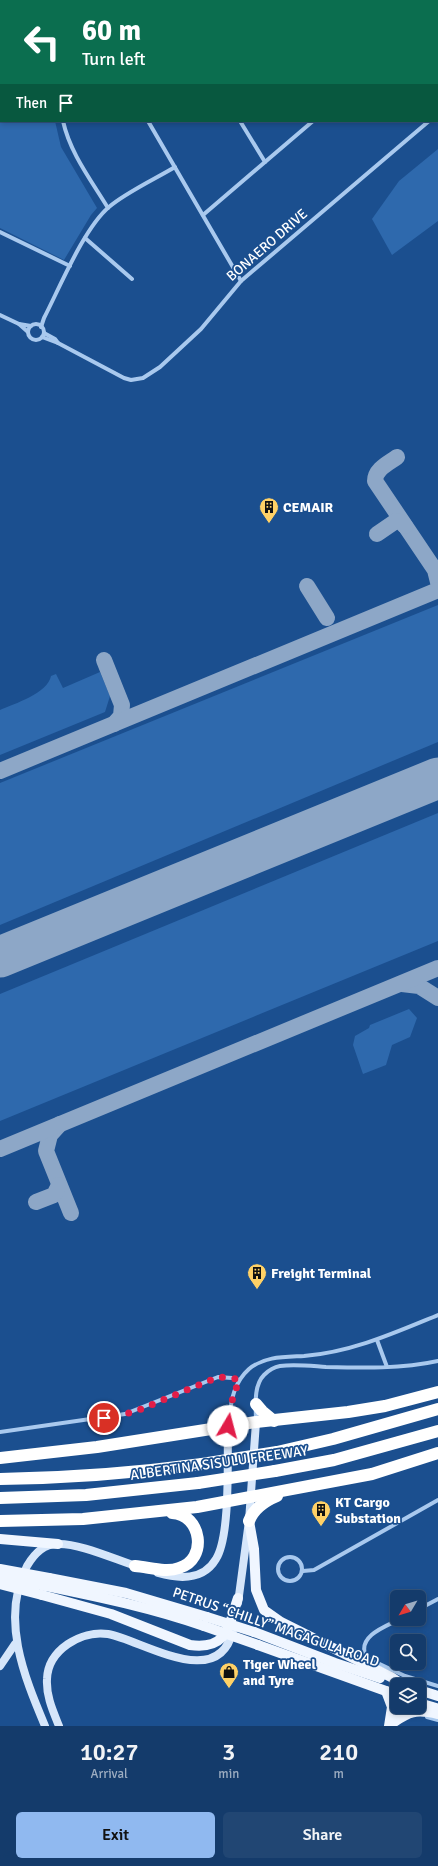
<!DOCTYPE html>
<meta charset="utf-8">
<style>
:root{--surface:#143b6b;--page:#214673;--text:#f1f3f6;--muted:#9dadc1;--line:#33557e;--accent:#90b9f0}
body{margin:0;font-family:Signika,sans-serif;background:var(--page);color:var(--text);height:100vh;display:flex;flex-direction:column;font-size:15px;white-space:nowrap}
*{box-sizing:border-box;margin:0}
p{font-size:13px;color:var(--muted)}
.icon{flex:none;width:22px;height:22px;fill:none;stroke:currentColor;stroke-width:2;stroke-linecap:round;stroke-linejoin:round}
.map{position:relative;height:1726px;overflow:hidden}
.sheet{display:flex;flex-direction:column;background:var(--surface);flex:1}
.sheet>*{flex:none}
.hud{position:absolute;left:0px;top:0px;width:438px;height:122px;box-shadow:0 2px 6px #0003,0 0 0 1px var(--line);background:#0b6e4f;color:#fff;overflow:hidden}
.needle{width:26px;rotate:232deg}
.buttons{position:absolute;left:390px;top:1590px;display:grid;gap:8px}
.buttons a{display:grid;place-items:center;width:36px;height:36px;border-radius:6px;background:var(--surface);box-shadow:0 2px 6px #0003,0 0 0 1px var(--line);font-size:20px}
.pin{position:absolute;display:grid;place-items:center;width:34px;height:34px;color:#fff;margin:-17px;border:2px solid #fff;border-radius:50%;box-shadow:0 1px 4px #0007}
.me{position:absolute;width:44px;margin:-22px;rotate:8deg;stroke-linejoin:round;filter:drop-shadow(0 0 3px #0008)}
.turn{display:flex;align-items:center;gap:14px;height:84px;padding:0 16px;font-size:18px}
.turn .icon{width:52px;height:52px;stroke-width:2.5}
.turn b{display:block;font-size:28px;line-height:34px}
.then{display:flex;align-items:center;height:38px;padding:0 16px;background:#0003;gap:8px;font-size:15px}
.eta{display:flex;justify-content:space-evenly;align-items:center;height:68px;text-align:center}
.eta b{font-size:24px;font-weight:600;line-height:28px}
.primary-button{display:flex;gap:8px;margin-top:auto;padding:8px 16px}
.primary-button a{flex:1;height:46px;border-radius:6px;background:var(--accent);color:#111;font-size:16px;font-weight:600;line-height:46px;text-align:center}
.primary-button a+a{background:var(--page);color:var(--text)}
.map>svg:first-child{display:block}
</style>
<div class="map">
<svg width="438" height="1726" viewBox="0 0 438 1726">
<rect width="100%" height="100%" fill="#1b4f8f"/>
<g fill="#2e69ad">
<path d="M0 74 1 121H55L61 147 97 208 91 215 64 260 0 228Z"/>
<path d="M438 149V221L392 255 372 219 399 181Z"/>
<path d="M438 605V742L0 925V783Z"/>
<path d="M100 672 110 696 105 712 0 755V710C14 704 48 693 51 676L56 674 63 688Z"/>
<path d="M438 813V941L0 1121V994Z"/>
<path d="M409 1009 417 1018 410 1037 392 1045 386 1065 363 1074 353 1045 355 1036 369 1028 370 1025Z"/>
</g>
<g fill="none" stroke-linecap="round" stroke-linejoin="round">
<g stroke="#8da7c7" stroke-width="16">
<path d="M397 457C389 463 375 469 375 481L435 570 438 582"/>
<path d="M377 534 396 521 401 522 405 526"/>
<path d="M307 586 327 618"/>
<path d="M104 660 122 705 121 716 114 724"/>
<path d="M0 771 438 590"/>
<path d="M402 984 419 986 438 998"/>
<path d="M60 1124 50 1135 46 1151 71 1213"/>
<path d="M0 1149 438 968"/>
<path d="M36 1202 54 1195 59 1185"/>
</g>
<path stroke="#8da7c7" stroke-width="41" d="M0 957 438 778"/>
<g stroke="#a9c9ee" stroke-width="4">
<path d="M333 0 334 1"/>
<path d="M55 1V0"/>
<path d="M136 1V0"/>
<path d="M212 1V0"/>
<path d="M437 3 438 4"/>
<path d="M437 15 438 14"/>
<path d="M437 55 438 56"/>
<path d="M437 115 438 114"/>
<path d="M63 121C70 153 91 180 108 208"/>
<path d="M148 121 241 281"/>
<path d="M240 121 265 162"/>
<path d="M203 215 313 121"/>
<path d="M0 232 70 266"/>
<path d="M85 238 132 279"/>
<path d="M0 315 19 324 31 326"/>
<path d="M19 324 28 332"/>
<circle cx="36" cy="332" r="8"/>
<path d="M41 327 44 318C60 287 84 228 109 207 125 193 155 179 175 167"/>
<path d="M44 333 55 339 58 343"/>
<path d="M42 337 58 343 124 378 131 380 143 378 160 367 201 329 241 281 429 121"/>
<path d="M377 1340 387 1367"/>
<path d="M256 1422C256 1407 253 1386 264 1375 268 1371 274 1367 280 1366 295 1364 311 1366 326 1367 363 1368 402 1369 438 1361"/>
<path d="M228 1425C231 1404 232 1384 249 1369 265 1356 285 1357 304 1356 352 1352 394 1333 438 1315"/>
<path d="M0 1432 125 1414 218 1377 232 1378 239 1380"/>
<circle cx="290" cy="1569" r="12"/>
<path d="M303 1571 314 1570 438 1500"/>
<path d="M419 1609 438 1599"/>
<path d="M400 1619C387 1626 359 1635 365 1654L369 1659 405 1676 438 1686"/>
<path d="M395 1715 398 1707"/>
<path d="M427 1717 438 1720"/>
</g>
<g stroke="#d6e6fa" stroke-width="8">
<path d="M158 1573C179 1579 203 1581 216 1559 231 1535 227 1457 228 1426"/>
<path d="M238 1603 249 1521 256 1422"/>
<path d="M0 1666 15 1644"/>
<path d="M45 1726C24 1676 0 1618 27 1566 34 1554 43 1544 57 1544 80 1543 116 1560 139 1567"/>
<path d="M59 1726C53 1711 46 1696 47 1679 48 1650 81 1630 108 1634 144 1641 219 1692 233 1630"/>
</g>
<g stroke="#f0f6ff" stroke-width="10">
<path d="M249 1521 254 1549 256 1590 264 1610 281 1622 391 1677 403 1685"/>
<path d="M0 1539 58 1544"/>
<path d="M49 1578 126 1593 207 1617"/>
<path d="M46 1586C100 1597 152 1608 204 1626"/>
<path d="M42 1595 111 1614 190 1645C228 1650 228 1627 238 1598"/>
<path d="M254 1632 335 1663 380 1678"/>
<path d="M258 1645 397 1695"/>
<path d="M419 1690 438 1696"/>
<path d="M386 1691 392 1707 389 1726"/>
<path d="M419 1703 436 1708"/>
<path d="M390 1725C409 1711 416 1709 438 1714"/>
</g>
<g stroke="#fff" stroke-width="12">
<path d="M256 1404 262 1411 274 1421"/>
<path d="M277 1452 333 1439 438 1409"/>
<path d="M0 1458 97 1447 256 1422 348 1412 385 1406 438 1392"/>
<path d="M275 1471 334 1460 438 1431"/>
<path d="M0 1479C68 1478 135 1473 202 1464"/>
<path d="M0 1498 86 1495 198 1483"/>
<path d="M0 1521 83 1519 197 1507 372 1474 438 1453"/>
<path d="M249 1521C254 1508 265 1501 277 1496"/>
<path d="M135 1566C149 1567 166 1573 179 1568 208 1560 202 1514 172 1513"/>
</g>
<g stroke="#f0f6ff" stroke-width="10">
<path d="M0 1569 49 1578"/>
<path d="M0 1577 46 1586"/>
<path d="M0 1584 42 1595"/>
<path d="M207 1617 254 1632"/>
<path d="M204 1626 258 1645"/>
</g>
<g stroke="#fff" stroke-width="12">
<path d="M202 1464 277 1452"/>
<path d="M198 1483 275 1471"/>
</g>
</g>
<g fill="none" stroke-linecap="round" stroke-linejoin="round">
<path stroke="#e11d48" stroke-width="7" stroke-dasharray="0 12.6" d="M104 1418 134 1412 218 1377 232 1378 239 1380 232 1401 228 1426"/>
</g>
<defs>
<g id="building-pin" transform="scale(1)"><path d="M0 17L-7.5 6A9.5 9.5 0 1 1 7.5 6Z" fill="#ffd166" stroke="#1b4f8f"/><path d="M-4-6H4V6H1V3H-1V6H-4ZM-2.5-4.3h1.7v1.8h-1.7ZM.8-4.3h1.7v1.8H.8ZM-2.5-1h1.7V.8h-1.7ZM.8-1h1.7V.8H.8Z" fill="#111"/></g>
<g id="shop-pin" transform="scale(1)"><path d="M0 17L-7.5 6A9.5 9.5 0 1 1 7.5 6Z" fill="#ffd166" stroke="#1b4f8f"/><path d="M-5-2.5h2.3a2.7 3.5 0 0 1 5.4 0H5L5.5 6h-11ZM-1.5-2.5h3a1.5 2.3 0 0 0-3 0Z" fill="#111"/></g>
</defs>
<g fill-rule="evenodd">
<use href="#building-pin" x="269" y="507"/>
<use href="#building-pin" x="257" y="1273"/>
<use href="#building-pin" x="321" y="1510"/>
<use href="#shop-pin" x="229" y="1672"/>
</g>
<g text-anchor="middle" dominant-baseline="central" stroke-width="3.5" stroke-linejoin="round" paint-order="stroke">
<g font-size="14" fill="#fff" stroke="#1b4f8f">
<text transform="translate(267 245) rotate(-41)">BONAERO DRIVE</text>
<text transform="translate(219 1463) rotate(-8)">ALBERTINA SISULU FREEWAY</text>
<text transform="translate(276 1627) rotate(19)">PETRUS “CHILLY” MAGAGULA ROAD</text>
</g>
<g font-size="14" font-weight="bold" fill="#fff" stroke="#1b4f8f" text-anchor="start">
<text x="283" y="507">CEMAIR</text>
<text x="271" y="1273">Freight Terminal</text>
<text x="335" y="1502">KT Cargo<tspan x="335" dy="16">Substation</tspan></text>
<text x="243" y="1664">Tiger Wheel<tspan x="243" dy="16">and Tyre</tspan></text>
</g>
</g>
</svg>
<div class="buttons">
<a><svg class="needle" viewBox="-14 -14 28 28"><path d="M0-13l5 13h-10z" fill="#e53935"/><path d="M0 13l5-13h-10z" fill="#9dadc1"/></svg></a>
<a><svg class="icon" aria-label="search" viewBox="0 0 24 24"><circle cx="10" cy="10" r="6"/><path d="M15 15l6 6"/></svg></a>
<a><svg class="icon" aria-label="layers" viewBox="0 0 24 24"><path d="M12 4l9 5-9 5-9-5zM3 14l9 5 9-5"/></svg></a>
</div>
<div class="pin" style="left:104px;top:1418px;background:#d93025"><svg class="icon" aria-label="arrive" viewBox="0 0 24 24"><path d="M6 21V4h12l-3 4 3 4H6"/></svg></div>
<svg class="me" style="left:228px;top:1426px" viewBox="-20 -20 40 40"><circle r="19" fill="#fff"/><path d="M0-13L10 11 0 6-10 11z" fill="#e11d48"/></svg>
<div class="hud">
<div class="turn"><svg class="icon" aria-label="left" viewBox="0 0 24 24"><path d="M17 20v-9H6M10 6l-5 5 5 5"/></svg><div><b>60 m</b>Turn left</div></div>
<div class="then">Then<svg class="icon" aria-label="arrive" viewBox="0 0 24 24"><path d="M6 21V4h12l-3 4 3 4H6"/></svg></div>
</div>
</div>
<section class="sheet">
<div class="eta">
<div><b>10:27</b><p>Arrival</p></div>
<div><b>3</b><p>min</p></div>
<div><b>210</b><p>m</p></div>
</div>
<div class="primary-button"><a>Exit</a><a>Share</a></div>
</section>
